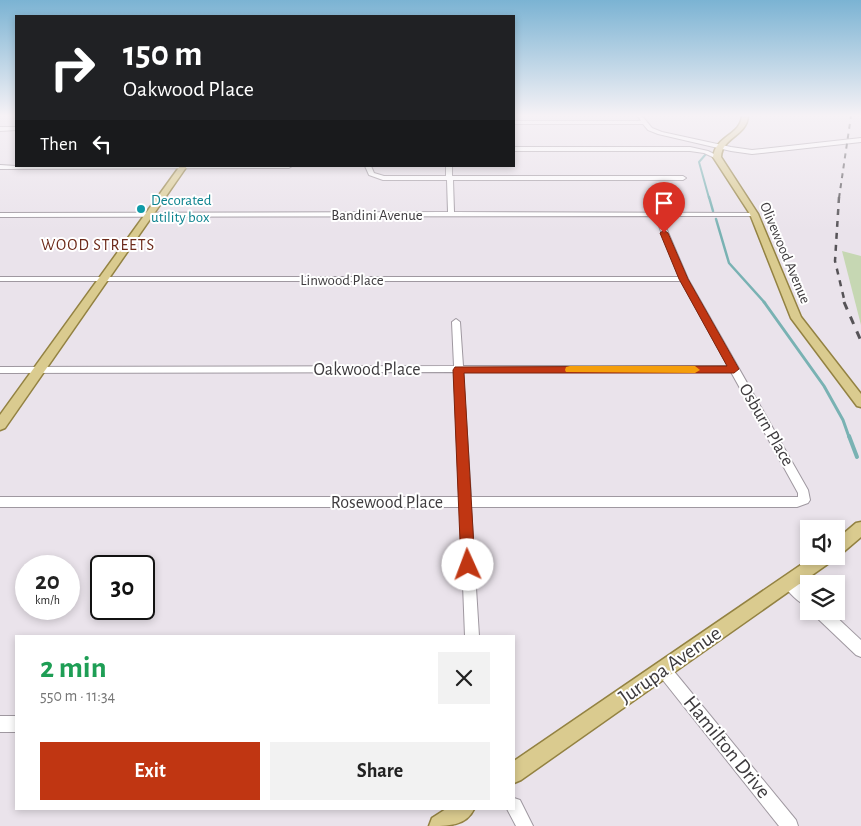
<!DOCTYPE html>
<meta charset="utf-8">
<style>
:root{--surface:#fff;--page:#f2f2f2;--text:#222;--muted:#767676;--accent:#c03612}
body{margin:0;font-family:"Alegreya Sans",sans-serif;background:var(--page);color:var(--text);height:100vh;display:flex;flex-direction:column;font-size:19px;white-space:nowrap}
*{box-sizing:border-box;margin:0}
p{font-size:16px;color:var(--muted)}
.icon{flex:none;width:28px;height:28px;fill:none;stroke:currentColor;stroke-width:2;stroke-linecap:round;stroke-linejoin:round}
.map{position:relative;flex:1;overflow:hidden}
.drawer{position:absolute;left:15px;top:635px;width:500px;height:175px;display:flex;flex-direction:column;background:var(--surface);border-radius:0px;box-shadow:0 2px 8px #0003}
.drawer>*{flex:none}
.top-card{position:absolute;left:15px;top:15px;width:500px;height:152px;border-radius:0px;box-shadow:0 2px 8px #0003;background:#202124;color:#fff;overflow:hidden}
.controls{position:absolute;left:800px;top:520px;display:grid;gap:10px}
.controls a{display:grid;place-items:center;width:45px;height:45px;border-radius:0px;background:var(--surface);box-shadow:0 2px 8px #0003;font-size:25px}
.speed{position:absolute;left:15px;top:555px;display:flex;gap:10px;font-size:25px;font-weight:700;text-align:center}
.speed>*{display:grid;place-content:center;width:65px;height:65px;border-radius:50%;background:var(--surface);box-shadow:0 2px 8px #0003;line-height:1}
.speed small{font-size:12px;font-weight:400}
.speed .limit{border:2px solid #111;border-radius:8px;background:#fff;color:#111}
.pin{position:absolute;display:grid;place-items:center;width:42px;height:42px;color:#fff;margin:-51px -21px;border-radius:50% 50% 50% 0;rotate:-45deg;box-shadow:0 0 5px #0007}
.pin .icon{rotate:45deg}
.me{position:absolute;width:55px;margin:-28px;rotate:358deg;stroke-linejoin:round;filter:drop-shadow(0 0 4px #0008)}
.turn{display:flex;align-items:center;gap:18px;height:105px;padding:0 25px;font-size:22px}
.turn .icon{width:65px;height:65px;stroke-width:2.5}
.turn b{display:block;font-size:35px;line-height:42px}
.then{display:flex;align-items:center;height:48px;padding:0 25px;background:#0003;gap:10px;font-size:19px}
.round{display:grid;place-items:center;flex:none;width:52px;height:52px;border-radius:0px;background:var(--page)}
.overview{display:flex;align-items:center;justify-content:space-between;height:85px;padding:0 25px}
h1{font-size:30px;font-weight:700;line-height:38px;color:#1e9e55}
.primary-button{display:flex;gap:10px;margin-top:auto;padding:10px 25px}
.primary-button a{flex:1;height:58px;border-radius:0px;background:var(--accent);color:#fff;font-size:20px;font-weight:700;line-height:58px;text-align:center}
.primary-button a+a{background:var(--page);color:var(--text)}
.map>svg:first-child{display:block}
</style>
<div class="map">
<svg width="861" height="826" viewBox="0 0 861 826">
<rect width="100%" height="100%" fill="#eae3eb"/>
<path fill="#c6d7b3" d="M842 251 861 256V325Z"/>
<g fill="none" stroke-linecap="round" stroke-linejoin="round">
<path stroke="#79b2b3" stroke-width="2" d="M706 154 699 162 709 198"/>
<g stroke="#79b2b3" stroke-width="2.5">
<path d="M709 197 713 211"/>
<path d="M716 219 729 263 765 303"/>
</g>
<path stroke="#79b2b3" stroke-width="3" d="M764 302 824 386 843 420 849 437"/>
<path stroke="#79b2b3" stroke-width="4" d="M849 436 857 457"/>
<g stroke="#9f98a0" stroke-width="2">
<g id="minor">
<path d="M638 116H642L652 128 662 132 731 147 752 150 861 138V142L752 154 731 151 658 134 648 130 643 124H514V121H641Z"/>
<path d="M0 127H16V130L0 131Z"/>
<path d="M514 147H690L708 151 720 157 717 159 704 153 690 151H514Z"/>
<path d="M0 165 16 166H292L289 168 0 169Z"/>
<path d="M365 166H371L374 173 384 176H446V166H452V176H683L686 178 683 180H453L454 212 756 213V215L754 216H661L688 279 808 490 810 500 808 503 797 507H471L479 636H465L460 507H0V497H459L454 372 0 373V367L454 366 452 322 456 319 460 322 463 366H728L681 281H0V277H679L655 216 0 217V213L448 212 447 180H383L369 175ZM463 372H731L798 493V497H471Z"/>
<path d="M789 577 794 579 809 592V607C800 604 787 592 783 583L784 579Z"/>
<path d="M813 611H830L861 640V657L856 655 815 616Z"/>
<path d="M663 662 668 664 796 820 798 826H779L658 674 656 669 658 664Z"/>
<rect x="0" y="716" width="16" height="16"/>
<path d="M514 798 520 800 533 826H516L507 809H514Z"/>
</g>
</g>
<g stroke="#938242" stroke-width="3">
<g id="major">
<path d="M742 116H748C747 136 722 137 721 157L758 214 801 317 861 394V407L857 406 791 318 750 214 713 157C716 135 740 136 742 116Z"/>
<path d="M180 166H187L5 428 0 430V415Z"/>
<path d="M861 522V537L841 554 836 556V540L856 523Z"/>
<path d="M814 556H835L832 561 521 780 514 783V761Z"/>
<path d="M446 809H474C466 826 448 826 429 826L432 818Z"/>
</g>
</g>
<use href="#minor" fill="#fff" fill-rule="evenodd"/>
<use href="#major" fill="#dacb8f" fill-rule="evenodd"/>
<path stroke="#565357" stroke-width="2" stroke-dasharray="5 5" stroke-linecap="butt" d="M839 198 851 116"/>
<path stroke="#565357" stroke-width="2.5" stroke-dasharray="6 6" stroke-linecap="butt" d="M839 197 835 261 845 303"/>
<path stroke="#565357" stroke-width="3" stroke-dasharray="8 8" stroke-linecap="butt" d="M844 302 861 341"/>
</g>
<linearGradient id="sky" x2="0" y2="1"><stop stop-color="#7bb3d3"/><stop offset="0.5" stop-color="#f6f2f6"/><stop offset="1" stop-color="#f6f2f6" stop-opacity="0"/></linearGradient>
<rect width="861" height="231" fill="url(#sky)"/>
<path fill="#c03612" stroke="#7d230c" d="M664 230 668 233 688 279 739 369 734 373H464L475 565 473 569 468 571 463 569 461 565 453 370 455 367 727 366 679 279 660 233Z"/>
<path fill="#f59e0b" d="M570 366H695L700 370 695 373 566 372 565 370 566 367Z"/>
<circle fill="#0f9aa8" stroke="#fff" stroke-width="2" cx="141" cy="209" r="5"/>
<g text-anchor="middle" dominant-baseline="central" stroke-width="4" stroke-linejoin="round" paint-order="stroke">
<g font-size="15" fill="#0d838f" stroke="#fff" text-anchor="start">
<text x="151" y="200">Decorated<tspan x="151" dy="17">utility box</tspan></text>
</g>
<g font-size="15" fill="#3e3b3e" stroke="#fff">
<text x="377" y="215">Bandini Avenue</text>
<text transform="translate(785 253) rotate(67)">Olivewood Avenue</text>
<text x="342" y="280">Linwood Place</text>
</g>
<g font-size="16" letter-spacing="1" fill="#6c2919" stroke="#fff">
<text x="98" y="245">WOOD STREETS</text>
</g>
<g font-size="18" fill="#3e3b3e" stroke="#fff">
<text x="367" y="370">Oakwood Place</text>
<text transform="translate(766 425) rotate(60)">Osburn Place</text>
<text x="387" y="503">Rosewood Place</text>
</g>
<g font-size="21" fill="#3e3b3e" stroke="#fff">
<text transform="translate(670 665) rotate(-35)">Jurupa Avenue</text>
<text transform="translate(727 747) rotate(51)">Hamilton Drive</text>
</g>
</g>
</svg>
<div class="controls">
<a><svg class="icon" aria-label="sound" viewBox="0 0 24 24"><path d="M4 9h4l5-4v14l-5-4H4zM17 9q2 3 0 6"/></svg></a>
<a><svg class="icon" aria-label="layers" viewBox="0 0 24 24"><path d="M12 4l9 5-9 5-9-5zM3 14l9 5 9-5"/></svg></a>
</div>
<div class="speed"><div>20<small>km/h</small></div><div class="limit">30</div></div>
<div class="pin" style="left:664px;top:233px;background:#d93025"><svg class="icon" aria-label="arrive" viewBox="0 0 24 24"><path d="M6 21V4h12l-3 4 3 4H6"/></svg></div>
<svg class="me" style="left:468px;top:565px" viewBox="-20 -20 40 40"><circle r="19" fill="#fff"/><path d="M0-13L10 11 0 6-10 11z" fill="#c03612"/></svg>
<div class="top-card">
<div class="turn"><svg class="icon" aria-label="right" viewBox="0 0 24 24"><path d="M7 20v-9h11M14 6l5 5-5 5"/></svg><div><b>150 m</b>Oakwood Place</div></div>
<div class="then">Then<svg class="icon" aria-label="left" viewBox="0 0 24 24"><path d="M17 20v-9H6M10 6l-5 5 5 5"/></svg></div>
</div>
<section class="drawer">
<div class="overview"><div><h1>2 min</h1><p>550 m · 11:34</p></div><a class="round"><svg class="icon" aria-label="close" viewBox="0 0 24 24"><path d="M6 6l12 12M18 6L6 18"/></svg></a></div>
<div class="primary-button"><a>Exit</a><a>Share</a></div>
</section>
</div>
